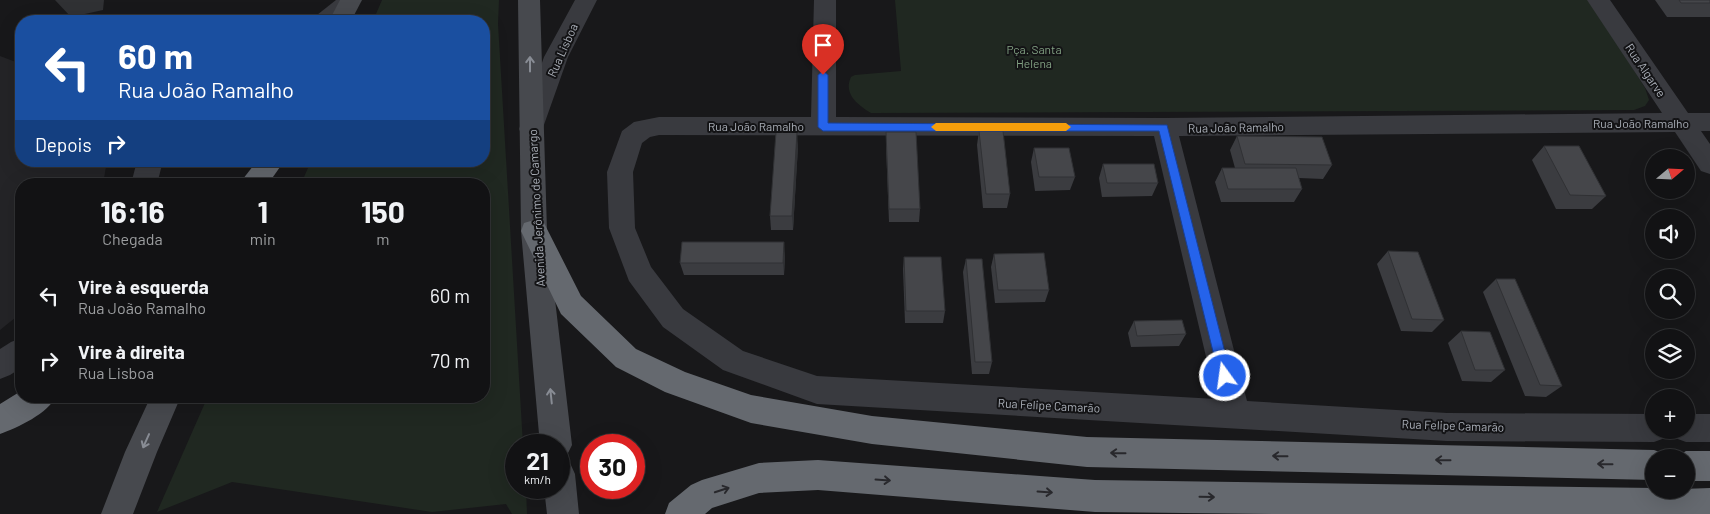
<!DOCTYPE html>
<html lang="pt">
<meta charset="utf-8">
<style>
:root{--surface:#121214;--page:#1b1b1d;--text:#f1f3f6;--muted:#9c9ea0;--line:#313234}
body{margin:0;font-family:Barlow,sans-serif;background:var(--page);color:var(--text);height:100vh;display:flex;flex-direction:column;font-size:19px;white-space:nowrap}
*{box-sizing:border-box;margin:0}
p{font-size:16px;color:var(--muted)}
.icon{flex:none;width:28px;height:28px;fill:none;stroke:currentColor;stroke-width:2;stroke-linecap:round;stroke-linejoin:round}
.map{position:relative;flex:1;overflow:hidden}
.drawer{position:absolute;left:15px;top:178px;width:475px;height:225px;display:flex;flex-direction:column;background:var(--surface);border-radius:20px;box-shadow:0 5px 20px #0002,0 0 0 1px var(--line)}
.drawer>*{flex:none}
.top-card{position:absolute;left:15px;top:15px;width:475px;height:152px;border-radius:20px;box-shadow:0 5px 20px #0002,0 0 0 1px var(--line);background:#1a4fa0;color:#fff;overflow:hidden}
.needle{width:32px;rotate:71deg}
.fabs{position:absolute;left:1645px;top:149px;display:grid;gap:10px}
.fabs a{display:grid;place-items:center;width:50px;height:50px;border-radius:50%;background:var(--surface);box-shadow:0 5px 20px #0002,0 0 0 1px var(--line);font-size:25px}
.speed{position:absolute;left:505px;top:434px;display:flex;gap:10px;font-size:25px;font-weight:700;text-align:center}
.speed>*{display:grid;place-content:center;width:65px;height:65px;border-radius:50%;background:var(--surface);box-shadow:0 5px 20px #0002,0 0 0 1px var(--line);line-height:1}
.speed small{font-size:12px;font-weight:400}
.speed .limit{border:8px solid #d22;background:#fff;color:#111}
.pin{position:absolute;display:grid;place-items:center;width:42px;height:42px;color:#fff;margin:-51px -21px;border-radius:50% 50% 50% 0;rotate:-45deg;box-shadow:0 0 5px #0007}
.pin .icon{rotate:45deg}
.me{position:absolute;width:55px;margin:-28px;rotate:346deg;stroke-linejoin:round;filter:drop-shadow(0 0 4px #0008)}
.turn{display:flex;align-items:center;gap:18px;height:105px;padding:0 20px;font-size:22px}
.turn .icon{width:65px;height:65px;stroke-width:2.5}
.turn b{display:block;font-size:35px;line-height:42px}
.then{display:flex;align-items:center;height:48px;padding:0 20px;background:#0003;gap:10px;font-size:19px}
.eta{display:flex;justify-content:space-evenly;align-items:center;height:85px;text-align:center}
.eta b{font-size:30px;font-weight:700;line-height:35px}
ul{padding:0;list-style:none}
li{display:flex;align-items:center;gap:15px;height:65px;padding:0 20px}
li div{flex:1}
li b{display:block;font-size:19px}
li em{font-style:normal}
.map>svg:first-child{display:block}
</style>
<div class="map">
<svg width="1710" height="514" viewBox="0 0 1710 514">
<rect width="100%" height="100%" fill="#18181a"/>
<path fill="#242427" d="M0 56 21 64V161H107L103 184H21V313L0 330Z"/>
<g fill="#202821">
<path d="M382 0H499L498 24 523 445H516V488H526L527 514H512L506 504 432 512 232 482 157 512 208 396H484V184H301L311 161H484V21H373Z"/>
<path d="M895 0H1590L1645 88 1649 100 1645 106 1634 110 871 113C858 105 843 94 851 77L855 75 901 71Z"/>
</g>
<g fill="none" stroke-linecap="round" stroke-linejoin="round">
<g fill="#393a3f" fill-rule="evenodd">
<path d="M336 0H361L358 5 339 21H314L317 15Z"/>
<path d="M575 0H597L568 57 540 136 531 138 522 136 519 129 544 57Z"/>
<path d="M814 0H836V117L1164 118 1662 113 1587 0H1610L1688 113H1710V131H1701L1710 144V174L1701 171 1675 132 1179 136 1247 401 1447 413 1654 414V430H1669L1665 438 1654 442 1447 441 817 404 723 370 663 327 629 281 609 228 607 172 622 131 634 122 659 117H811ZM659 135 1154 136 1216 399 817 376 743 351 683 309 651 267 635 228 633 172 642 143 650 137Z"/>
<path d="M137 161H163L157 184H131Z"/>
<path d="M21 338V368L10 375 0 379V349L11 342Z"/>
<path d="M1686 414H1710V442H1686L1675 438 1671 430H1686Z"/>
</g>
<g fill="#47494e" fill-rule="evenodd">
<path d="M340 0H362L351 21H329Z"/>
<path d="M518 0H540L547 231 572 445 567 455 559 459V445H540L521 231Z"/>
<path d="M151 396H181L157 452 133 514H101L125 452Z"/>
<path d="M559 459 570 463 575 474 579 514H547L544 488H559Z"/>
</g>
<g fill="#65696f" fill-rule="evenodd">
<path d="M257 161H277L280 167 268 184H239Z"/>
<path d="M534 220 544 223 581 296 636 349 685 372 751 395 872 416 1087 437 1654 450 1665 454 1667 458H1654V480L1087 467 872 444 751 423 665 392 616 367 561 314 521 231 524 223Z"/>
<path d="M21 391V396H56C49 413 17 428 0 434V404Z"/>
<path d="M1686 451H1710V481H1686V458H1674Z"/>
<path d="M818 460 1095 480 1654 488V490L1710 488V514H1275L1095 512 818 490 759 493 712 508 705 514H665L669 503 691 485 702 480 759 463Z"/>
</g>
</g>
<g fill="#3b3c40">
<path d="M1655 0H1710V17H1667Z"/>
<path d="M979 131 1010 194 1007 208H983L977 145Z"/>
<path d="M886 132 920 209 919 222H889L886 146Z"/>
<path d="M1237 136 1332 165 1323 179 1299 178 1302 189 1294 202H1221L1215 182 1222 168H1235L1230 150Z"/>
<path d="M798 146 793 230H771L770 216Z"/>
<path d="M1544 146 1606 196 1592 209H1556L1532 160Z"/>
<path d="M1034 148 1075 177 1070 190 1035 191 1031 162Z"/>
<path d="M1103 164 1158 183 1152 196 1102 197 1099 178Z"/>
<path d="M1388 251 1444 320 1432 332 1401 331 1377 264Z"/>
<path d="M994 254 1049 290 1045 302 995 303 991 267Z"/>
<path d="M785 255 784 275H684L680 263Z"/>
<path d="M904 257 945 311 943 323H905L903 269Z"/>
<path d="M966 259 992 362 989 374H972L963 272Z"/>
<path d="M1496 279 1562 386 1546 397 1525 396 1483 292Z"/>
<path d="M1134 321 1186 334 1179 346 1131 347 1128 333Z"/>
<path d="M1461 331 1505 370 1491 382 1462 381 1448 343Z"/>
</g>
<g fill="#303134">
<path d="M55 0H104L103 10 71 17Z"/>
<path d="M797 132 798 146 793 230 792 216Z"/>
<path d="M784 242 785 255 784 275 783 263Z"/>
</g>
<g fill="#45464a" stroke="#303134">
<path d="M1679 0H1710V3H1681Z"/>
<path d="M979 131H1003L1010 194H986Z"/>
<path d="M776 132H797L792 216H770Z"/>
<path d="M886 132H916L920 209H889Z"/>
<path d="M1237 136 1322 137 1332 165 1245 164Z"/>
<path d="M1544 146H1579L1606 196 1570 195Z"/>
<path d="M1034 148H1069L1075 177H1039Z"/>
<path d="M1103 164H1154L1158 183H1107Z"/>
<path d="M1222 168H1296L1302 189H1228Z"/>
<path d="M682 242H784L783 263H680Z"/>
<path d="M1388 251 1418 252 1444 320 1412 319Z"/>
<path d="M1044 253 1049 290H998L994 254Z"/>
<path d="M904 257H941L945 311H906Z"/>
<path d="M966 259H982L992 362H975Z"/>
<path d="M1496 279H1515L1562 386 1540 385Z"/>
<path d="M1182 320 1186 334 1137 336 1134 321Z"/>
<path d="M1461 331 1490 332 1505 370H1475Z"/>
</g>
<defs><path id="oneway-shaft" d="M-6 0H5M1.5-3L5.5 0L1.5 3" fill="none" stroke-width="1.6" stroke-linecap="round" stroke-linejoin="round" transform="scale(1.25)"/></defs>
<g stroke="#888c94">
<use href="#oneway-shaft" transform="translate(530 64) rotate(-90)"/>
<use href="#oneway-shaft" transform="translate(551 396) rotate(-96)"/>
<use href="#oneway-shaft" transform="translate(146 441) rotate(114)"/>
</g>
<g stroke="#28282c">
<use href="#oneway-shaft" transform="translate(1118 453) rotate(-179)"/>
<use href="#oneway-shaft" transform="translate(1280 456) rotate(-179)"/>
<use href="#oneway-shaft" transform="translate(1443 460) rotate(-179)"/>
<use href="#oneway-shaft" transform="translate(1605 464) rotate(-179)"/>
<use href="#oneway-shaft" transform="translate(883 480) rotate(4)"/>
<use href="#oneway-shaft" transform="translate(722 490) rotate(-18)"/>
<use href="#oneway-shaft" transform="translate(1045 492) rotate(4)"/>
<use href="#oneway-shaft" transform="translate(1207 497) rotate(1)"/>
</g>
<path fill="#2563eb" stroke="#184099" d="M823 71 828 75V123L1167 125 1231 376 1230 380 1225 382 1221 380 1219 376 1159 131H823L818 127V75Z"/>
<path fill="#f59e0b" d="M936 123H1066L1071 127 1066 131H936L931 127Z"/>
<g text-anchor="middle" dominant-baseline="central" stroke-width="4" stroke-linejoin="round" paint-order="stroke">
<g font-size="12" fill="#83a284" stroke="#131315">
<text x="1034" y="49">Pça. Santa<tspan x="1034" dy="14">Helena</tspan></text>
</g>
<g font-size="12" fill="#abb0b9" stroke="#131315">
<text transform="translate(562 50) rotate(-66)">Rua Lisboa</text>
<text transform="translate(1646 70) rotate(56)">Rua Algarve</text>
<text x="1641" y="123">Rua João Ramalho</text>
<text x="756" y="126">Rua João Ramalho</text>
<text transform="translate(1236 127) rotate(-1)">Rua João Ramalho</text>
<text transform="translate(536 208) rotate(-93)">Avenida Jerônimo de Camargo</text>
<text transform="translate(1049 405) rotate(3)">Rua Felipe Camarão</text>
<text transform="translate(1453 425) rotate(2)">Rua Felipe Camarão</text>
</g>
</g>
</svg>
<div class="fabs">
<a><svg class="needle" viewBox="-14 -14 28 28"><path d="M0-13l5 13h-10z" fill="#e53935"/><path d="M0 13l5-13h-10z" fill="#9c9ea0"/></svg></a>
<a><svg class="icon" aria-label="sound" viewBox="0 0 24 24"><path d="M4 9h4l5-4v14l-5-4H4zM17 9q2 3 0 6"/></svg></a>
<a><svg class="icon" aria-label="search" viewBox="0 0 24 24"><circle cx="10" cy="10" r="6"/><path d="M15 15l6 6"/></svg></a>
<a><svg class="icon" aria-label="layers" viewBox="0 0 24 24"><path d="M12 4l9 5-9 5-9-5zM3 14l9 5 9-5"/></svg></a>
<a>+</a>
<a>−</a>
</div>
<div class="speed"><div>21<small>km/h</small></div><div class="limit">30</div></div>
<div class="pin" style="left:823px;top:75px;background:#d93025"><svg class="icon" aria-label="arrive" viewBox="0 0 24 24"><path d="M6 21V4h12l-3 4 3 4H6"/></svg></div>
<svg class="me" style="left:1225px;top:376px" viewBox="-20 -20 40 40"><circle r="17" fill="#2563eb" stroke="#fff" stroke-width="3"/><path d="M0-11L8 9 0 5-8 9z" fill="#fff"/></svg>
<div class="top-card">
<div class="turn"><svg class="icon" aria-label="left" viewBox="0 0 24 24"><path d="M17 20v-9H6M10 6l-5 5 5 5"/></svg><div><b>60 m</b>Rua João Ramalho</div></div>
<div class="then">Depois<svg class="icon" aria-label="right" viewBox="0 0 24 24"><path d="M7 20v-9h11M14 6l5 5-5 5"/></svg></div>
</div>
<section class="drawer">
<div class="eta">
<div><b>16:16</b><p>Chegada</p></div>
<div><b>1</b><p>min</p></div>
<div><b>150</b><p>m</p></div>
</div>
<ul>
<li><svg class="icon" aria-label="left" viewBox="0 0 24 24"><path d="M17 20v-9H6M10 6l-5 5 5 5"/></svg><div><b>Vire à esquerda</b><p>Rua João Ramalho</p></div><em>60 m</em></li>
<li><svg class="icon" aria-label="right" viewBox="0 0 24 24"><path d="M7 20v-9h11M14 6l5 5-5 5"/></svg><div><b>Vire à direita</b><p>Rua Lisboa</p></div><em>70 m</em></li>
</ul>
</section>
</div>
